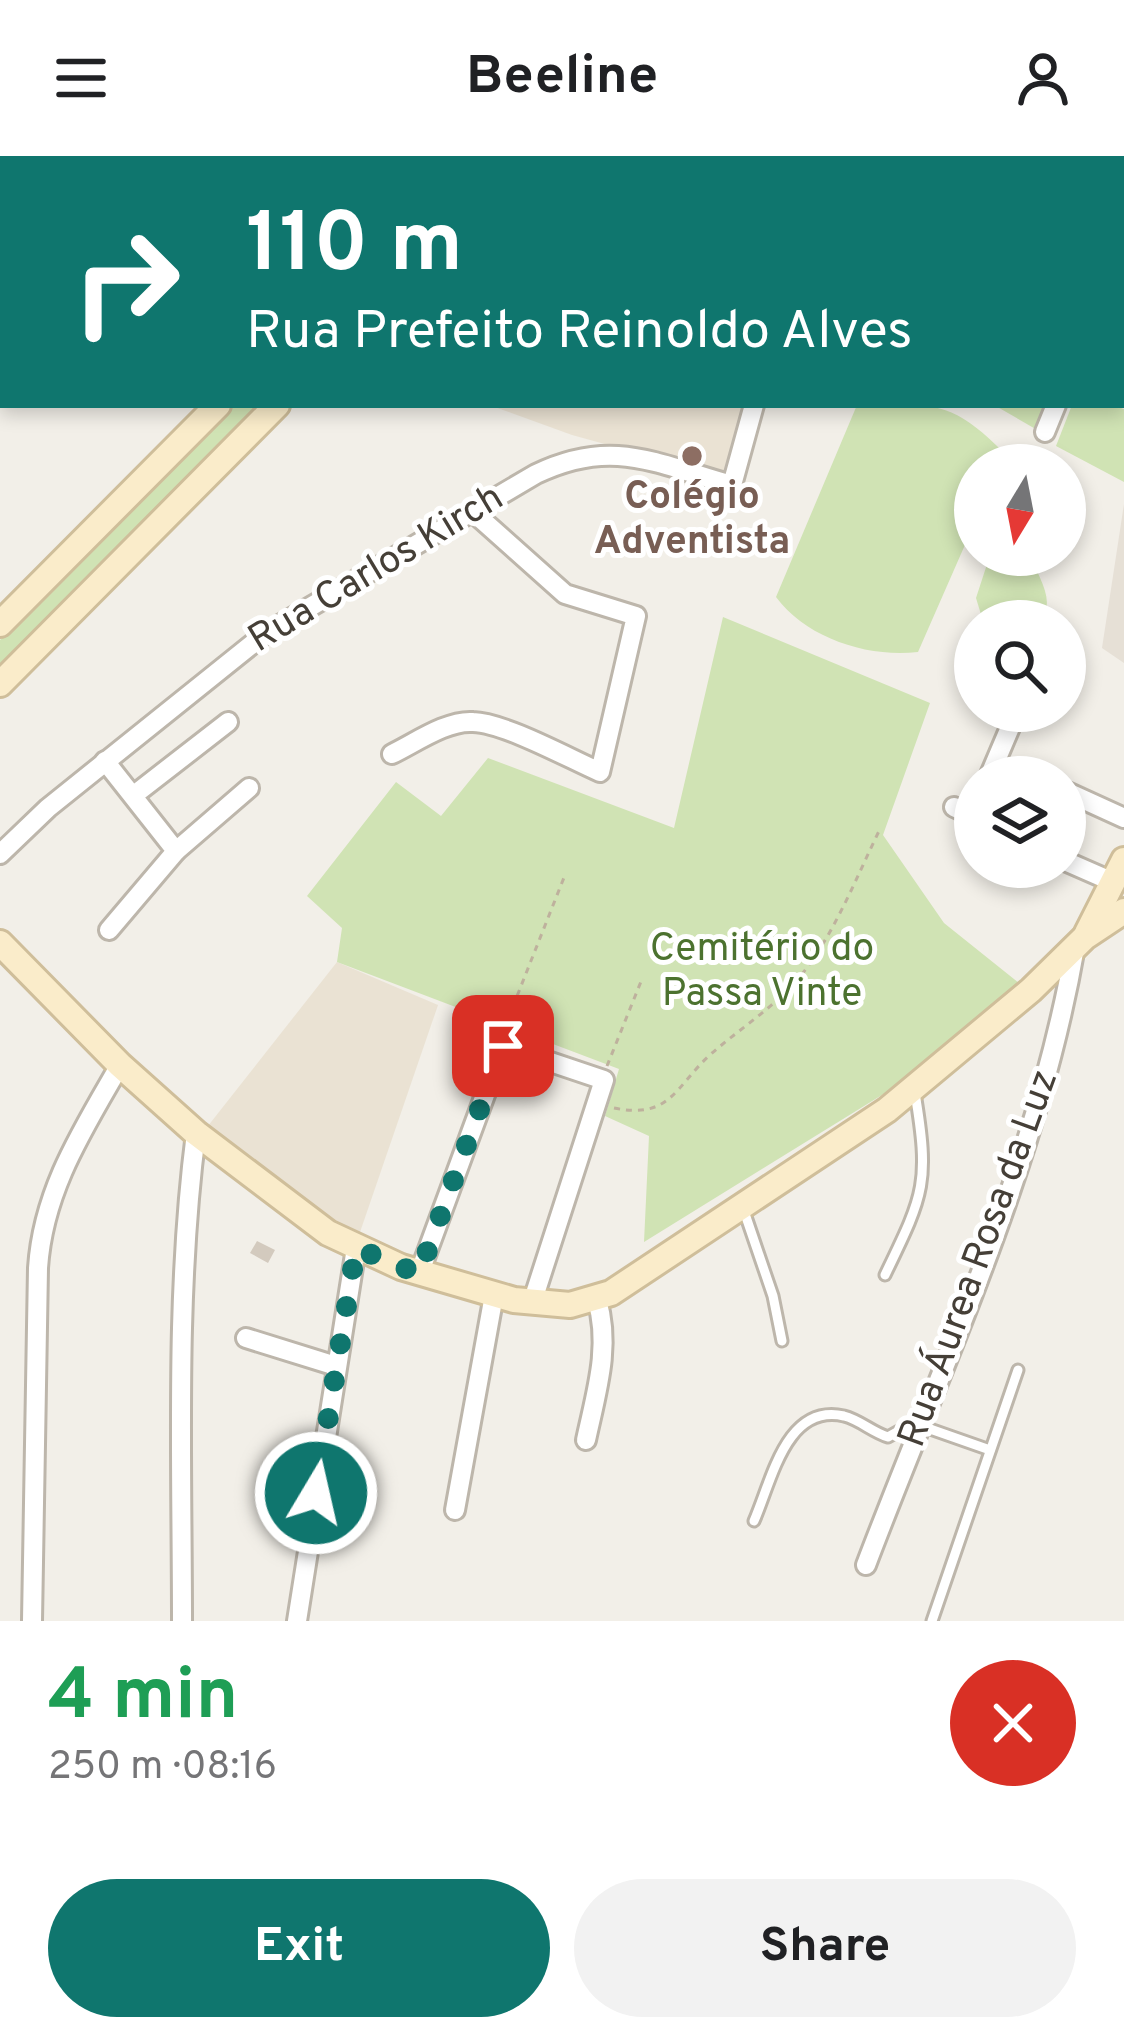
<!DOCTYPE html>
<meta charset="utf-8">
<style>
:root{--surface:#fff;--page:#f2f2f2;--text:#202124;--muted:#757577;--accent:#0f766e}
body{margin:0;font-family:Overpass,sans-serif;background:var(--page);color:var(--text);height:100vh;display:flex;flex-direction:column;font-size:45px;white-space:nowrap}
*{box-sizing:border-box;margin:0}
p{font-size:39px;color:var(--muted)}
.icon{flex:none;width:66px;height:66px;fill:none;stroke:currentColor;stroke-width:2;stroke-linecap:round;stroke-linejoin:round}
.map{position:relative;height:1465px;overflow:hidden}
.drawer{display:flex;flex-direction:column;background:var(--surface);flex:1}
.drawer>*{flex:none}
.banner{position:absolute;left:0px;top:0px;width:1125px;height:252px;box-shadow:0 6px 18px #0003;background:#0f766e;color:#fff;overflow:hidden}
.needle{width:78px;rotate:190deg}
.controls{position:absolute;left:954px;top:288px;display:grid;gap:24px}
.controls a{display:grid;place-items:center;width:132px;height:132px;border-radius:50%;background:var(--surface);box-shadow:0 6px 18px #0003;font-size:60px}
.pin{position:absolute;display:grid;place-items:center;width:102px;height:102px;color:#fff;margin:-51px;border-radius:24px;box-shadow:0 6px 18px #0006}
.me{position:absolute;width:132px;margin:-66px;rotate:9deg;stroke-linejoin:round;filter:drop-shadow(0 0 9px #0008)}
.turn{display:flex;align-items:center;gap:42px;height:252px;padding:0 48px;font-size:54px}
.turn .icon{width:156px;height:156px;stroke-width:2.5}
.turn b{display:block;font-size:84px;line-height:102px}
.round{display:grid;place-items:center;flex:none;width:126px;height:126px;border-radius:63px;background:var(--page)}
.summary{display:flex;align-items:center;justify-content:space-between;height:204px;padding:0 48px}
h1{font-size:72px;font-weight:700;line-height:90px;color:#1e9e55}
.cta{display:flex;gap:24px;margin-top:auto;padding:24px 48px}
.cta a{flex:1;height:138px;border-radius:72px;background:var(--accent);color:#fff;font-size:48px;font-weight:700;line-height:138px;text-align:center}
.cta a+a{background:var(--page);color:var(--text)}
header{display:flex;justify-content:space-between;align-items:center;height:156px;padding:0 48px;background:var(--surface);font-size:54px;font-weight:700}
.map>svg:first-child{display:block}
</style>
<header><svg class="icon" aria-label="menu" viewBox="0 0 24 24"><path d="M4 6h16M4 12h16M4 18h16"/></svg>Beeline<svg class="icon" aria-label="person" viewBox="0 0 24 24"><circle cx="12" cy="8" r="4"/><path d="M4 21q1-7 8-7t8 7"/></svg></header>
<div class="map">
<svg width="1124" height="1465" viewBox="0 0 1124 1465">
<rect width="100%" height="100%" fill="#f2efe8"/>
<path fill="#e6e0d6" d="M1124 348V507L1102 492Z"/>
<g fill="#eae2d3">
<path d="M489 249H748L728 322 572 279Z"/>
<path d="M337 806 438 849 358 1082 204 975Z"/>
</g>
<g fill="#d0e3b4">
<path d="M231 249H262L0 515V484Z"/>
<path d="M857 249C932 249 949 241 1005 298L1000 309H975V366L918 496C868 502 806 482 776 441Z"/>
<path d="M994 249H1049L1039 275Z"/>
<path d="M1072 249H1113L1124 253V326L1056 290Z"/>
<path d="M990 399H1031C1037 421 1059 447 1038 465H983L976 442Z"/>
<path d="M723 461 930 547 883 679 944 767 1019 827 903 926 644 1086 649 980 605 960 619 913 337 806 342 772 307 740 396 626 441 660 488 602 674 672Z"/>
</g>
<path fill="#d3cabe" d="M257 1085 275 1094 268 1107 250 1097Z"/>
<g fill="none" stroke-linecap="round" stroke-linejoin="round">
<g stroke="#bdb6ab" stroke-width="15">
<g id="service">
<path d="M743 1052 773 1140 782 1185"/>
<path d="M885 1119C924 1038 930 1028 915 937"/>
<path d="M754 1365C772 1324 786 1247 844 1260 860 1264 872 1276 888 1281L913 1267 990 1294"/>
<path d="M932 1465 1018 1214"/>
</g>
</g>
<g stroke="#bdb6ab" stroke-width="24">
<g id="minor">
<path d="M24 0 33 3"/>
<path d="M949 3 951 0"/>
<path d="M1122 86 1124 81"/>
<path d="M0 225 3 226"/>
<path d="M1045 276 1056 249"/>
<path d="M392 598C415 587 447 564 473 566 505 567 568 602 600 616L636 460 565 438 472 355"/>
<path d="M105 605 176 695 109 774"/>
<path d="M989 621 1017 555"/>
<path d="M1067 636 1124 662"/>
<path d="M134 639 228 566"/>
<path d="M954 651 975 661"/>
<path d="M176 695 249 632"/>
<path d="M0 698 48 652 266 477 536 318C613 281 656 308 732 329L754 249"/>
<path d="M1065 705 1113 726"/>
<path d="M419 1118 503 890 604 924 532 1147"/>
<path d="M246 1182 336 1210"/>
<path d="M586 1284C596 1237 611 1191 597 1144"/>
<path d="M455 1354 494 1139"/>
<path d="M866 1409C943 1206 1038 1006 1075 791"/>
<path d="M32 1465 38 1112C43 1035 82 975 120 909"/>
<path d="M182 1465C182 1303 175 1139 196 977"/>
<path d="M297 1465 356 1092"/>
</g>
</g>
<g stroke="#bdb6ab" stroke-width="27">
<g id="tertiary">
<path d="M84 3 86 0"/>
<path d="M0 139 3 134"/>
</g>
</g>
<g stroke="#cfbe9a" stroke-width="30">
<g id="secondary">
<path d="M1122 106H1124"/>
<path d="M1122 151H1124"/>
<path d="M0 468 218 249"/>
<path d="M0 528 277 249"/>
<path d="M1087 777 1124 704"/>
<path d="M0 787 120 909 196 977 328 1077 401 1111 514 1144 570 1149 611 1137 887 954 1031 834 1085 781 1124 755"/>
</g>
</g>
<g stroke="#beb19d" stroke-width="3" stroke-dasharray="6 6" stroke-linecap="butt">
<path d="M504 873 565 719"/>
<path d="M607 910 642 823"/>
<path d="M614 952C671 964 676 929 711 898 736 876 765 857 789 833 830 790 854 726 880 673"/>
</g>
<use href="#service" stroke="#fff" stroke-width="9"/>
<use href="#minor" stroke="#fff" stroke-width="18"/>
<use href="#tertiary" stroke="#fff" stroke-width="21"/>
<use href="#secondary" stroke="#faecca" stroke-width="24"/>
</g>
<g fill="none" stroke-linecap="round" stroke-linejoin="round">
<path stroke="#0f766e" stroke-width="21" stroke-dasharray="0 37.8" d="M316 1337 356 1092 419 1118 503 890"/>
</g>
<circle fill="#8d6e63" stroke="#fff" stroke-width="4.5" cx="692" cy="300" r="12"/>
<g text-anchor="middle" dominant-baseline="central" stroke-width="10" stroke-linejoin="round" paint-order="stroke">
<g font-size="39" font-weight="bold" fill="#785e54" stroke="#fff">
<text x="692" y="342">Colégio<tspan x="692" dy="45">Adventista</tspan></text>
</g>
<g font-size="39" fill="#453f37" stroke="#fff">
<text transform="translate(377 414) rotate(-31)">Rua Carlos Kirch</text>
<text transform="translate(980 1103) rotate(-70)">Rua Áurea Rosa da Luz</text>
</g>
<g font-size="39" fill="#4c722f" stroke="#fff">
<text x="762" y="794">Cemitério do<tspan x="762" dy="45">Passa Vinte</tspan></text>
</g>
</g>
</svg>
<div class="controls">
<a><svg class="needle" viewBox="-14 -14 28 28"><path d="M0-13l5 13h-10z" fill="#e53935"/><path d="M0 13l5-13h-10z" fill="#757577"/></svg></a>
<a><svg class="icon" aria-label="search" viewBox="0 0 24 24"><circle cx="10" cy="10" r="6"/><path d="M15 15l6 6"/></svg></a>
<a><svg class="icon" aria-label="layers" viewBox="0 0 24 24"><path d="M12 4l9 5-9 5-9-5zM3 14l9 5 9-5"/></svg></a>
</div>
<div class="pin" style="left:503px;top:890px;background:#d93025"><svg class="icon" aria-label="arrive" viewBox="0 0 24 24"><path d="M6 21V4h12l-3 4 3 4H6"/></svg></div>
<svg class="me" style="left:316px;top:1337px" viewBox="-20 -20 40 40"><circle r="17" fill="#0f766e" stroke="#fff" stroke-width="3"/><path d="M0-11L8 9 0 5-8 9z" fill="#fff"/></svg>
<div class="banner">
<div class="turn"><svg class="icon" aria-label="right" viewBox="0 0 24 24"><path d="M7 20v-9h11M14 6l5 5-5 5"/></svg><div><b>110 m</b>Rua Prefeito Reinoldo Alves</div></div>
</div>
</div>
<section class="drawer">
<div class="summary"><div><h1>4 min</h1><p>250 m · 08:16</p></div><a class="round" style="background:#d93025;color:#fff"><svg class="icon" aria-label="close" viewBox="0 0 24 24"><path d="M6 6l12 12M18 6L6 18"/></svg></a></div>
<div class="cta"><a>Exit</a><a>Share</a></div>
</section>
